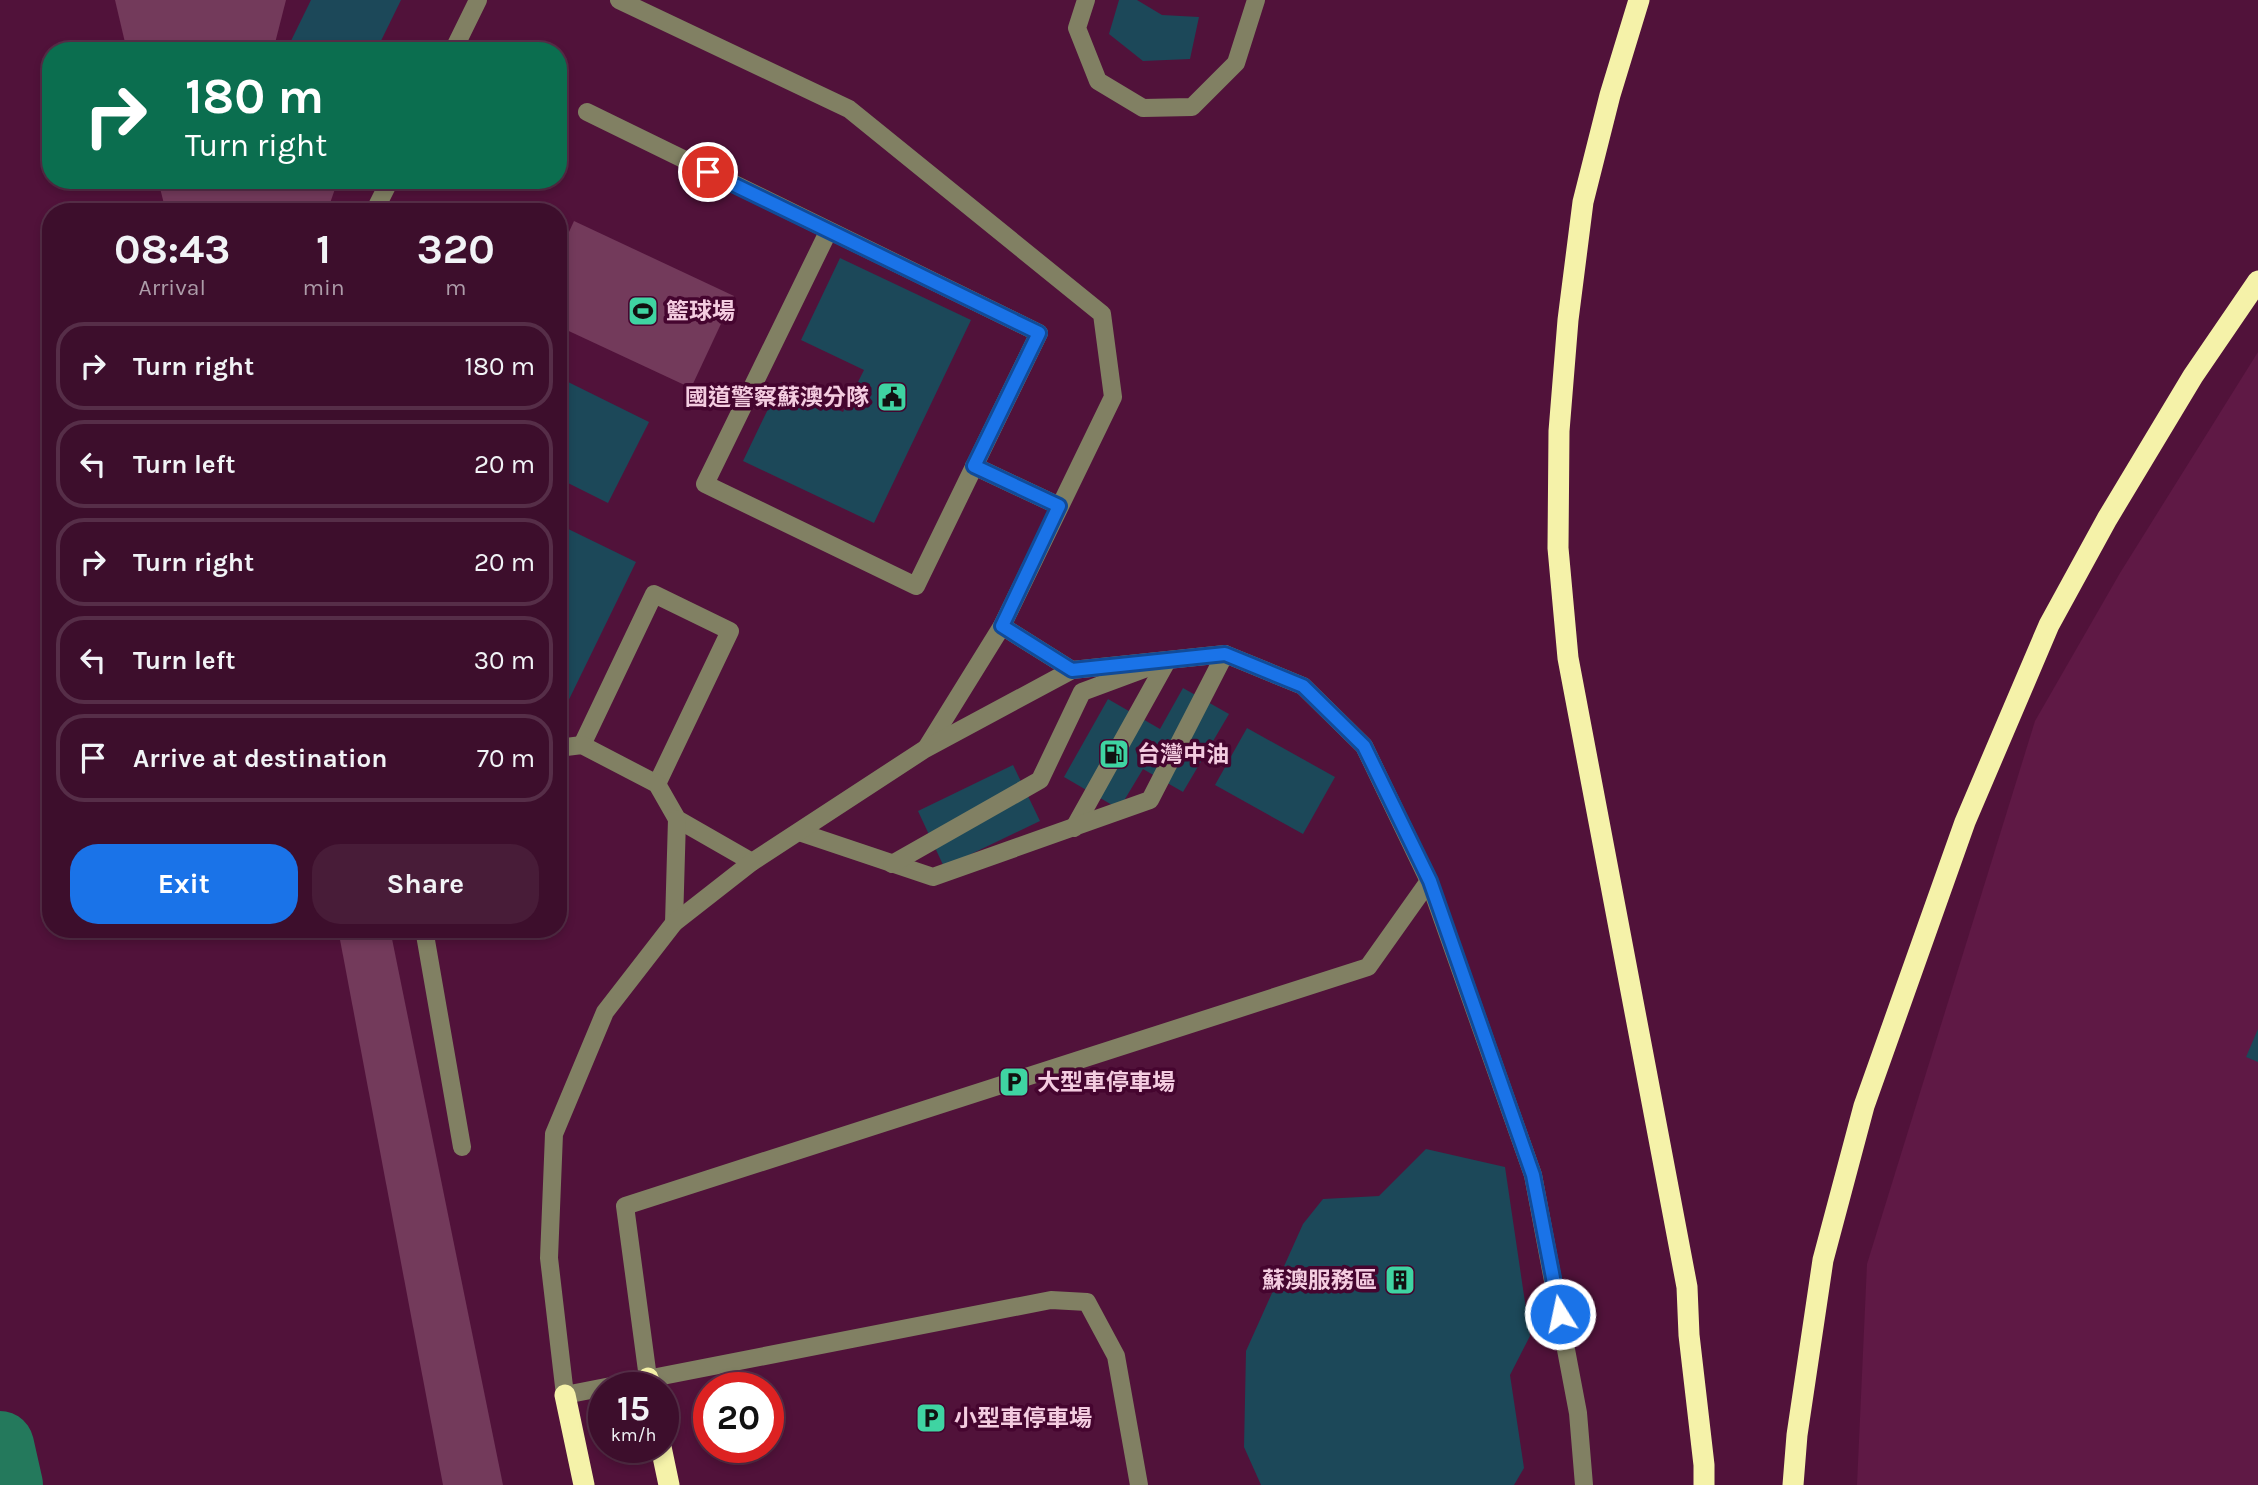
<!DOCTYPE html>
<meta charset="utf-8">
<style>
:root{--surface:#3d0e2c;--page:#481c38;--text:#f1f3f6;--muted:#ad9ca9;--line:#562e48;--accent:#1a73e8}
body{margin:0;font-family:Karla,"Noto Sans TC",sans-serif;background:var(--page);color:var(--text);height:100vh;display:flex;flex-direction:column;font-size:26px;white-space:nowrap}
*{box-sizing:border-box;margin:0}
p{font-size:23px;color:var(--muted)}
.icon{flex:none;width:38px;height:38px;fill:none;stroke:currentColor;stroke-width:2;stroke-linecap:round;stroke-linejoin:round}
.map{position:relative;flex:1;overflow:hidden}
.side{position:absolute;left:42px;top:203px;width:525px;height:735px;display:flex;flex-direction:column;background:var(--surface);border-radius:28px;box-shadow:0 4px 10px #0003,0 0 0 2px var(--line)}
.side>*{flex:none}
.top-card{position:absolute;left:42px;top:42px;width:525px;height:147px;border-radius:28px;box-shadow:0 4px 10px #0003,0 0 0 2px var(--line);background:#0b6e4f;color:#fff;overflow:hidden}
.speed{position:absolute;left:588px;top:1372px;display:flex;gap:14px;font-size:35px;font-weight:700;text-align:center}
.speed>*{display:grid;place-content:center;width:91px;height:91px;border-radius:50%;background:var(--surface);box-shadow:0 4px 10px #0003,0 0 0 2px var(--line);line-height:1}
.speed small{font-size:18px;font-weight:400}
.speed .limit{border:10px solid #d22;background:#fff;color:#111}
.pin{position:absolute;display:grid;place-items:center;width:60px;height:60px;color:#fff;margin:-30px;border:4px solid #fff;border-radius:50%;box-shadow:0 2px 7px #0007}
.me{position:absolute;width:77px;margin:-38px;rotate:350deg;stroke-linejoin:round;filter:drop-shadow(0 0 5px #0008)}
.turn{display:flex;align-items:center;gap:24px;height:147px;padding:0 28px;font-size:32px}
.turn .icon{width:91px;height:91px;stroke-width:2.5}
.turn b{display:block;font-size:49px;line-height:60px}
.eta{display:flex;justify-content:space-evenly;align-items:center;height:119px;text-align:center}
.eta b{font-size:42px;font-weight:700;line-height:49px}
.button{display:flex;gap:14px;margin-top:auto;padding:14px 28px}
.button a{flex:1;height:80px;border-radius:28px;background:var(--accent);color:#fff;font-size:28px;font-weight:700;line-height:80px;text-align:center}
.button a+a{background:var(--page);color:var(--text)}
ul{padding:0;list-style:none}
li{display:flex;align-items:center;gap:21px;height:88px;margin:0 14px 10px;padding:0 14px;border:4px solid var(--line);border-radius:28px}
li div{flex:1}
li b{display:block;font-size:26px}
li em{font-style:normal}
.map>svg:first-child{display:block}
</style>
<div class="map">
<svg width="2258" height="1485" viewBox="0 0 2258 1485">
<rect width="100%" height="100%" fill="#51123a"/>
<path fill="#5f1945" d="M2258 352V1485H1857L1867 1264 2035 721 2120 573Z"/>
<g fill="#733a5b">
<path d="M115 0H286L273 51H127Z"/>
<path d="M158 180H338L327 212H166Z"/>
<path d="M574 221 734 296 691 388 558 326V256Z"/>
<path d="M338 929H390L503 1485H443Z"/>
</g>
<g fill="none" stroke-linecap="round" stroke-linejoin="round">
<path stroke="#24795c" stroke-width="68" d="M0 1445 9 1485"/>
</g>
<g fill="#1c4859">
<path d="M311 0H401L376 51H291L287 49Z"/>
<path d="M1119 0H1137L1162 15 1199 17 1190 59 1143 61 1109 34Z"/>
<path d="M840 258 971 320 874 523 743 461 781 382 843 412 864 370 801 340Z"/>
<path d="M558 377 649 422 608 503 558 478Z"/>
<path d="M558 524 636 562 558 722Z"/>
<path d="M1183 688 1229 714 1183 792 1143 769 1119 809 1064 777 1108 699 1160 729Z"/>
<path d="M1247 728 1335 777 1303 834 1215 785Z"/>
<path d="M1013 765 1040 821 944 867 918 811Z"/>
<path d="M2258 1029V1062L2246 1057Z"/>
<path d="M1426 1149 1505 1167 1530 1336 1510 1375 1524 1468 1514 1485H1261L1244 1447 1246 1351 1303 1224 1323 1199 1379 1196Z"/>
</g>
<g fill="none" stroke-linecap="round" stroke-linejoin="round">
<g stroke="#818063" stroke-width="18">
<path d="M619 0 849 109 1102 314 1113 397 1002 626 927 747"/>
<path d="M1086 0 1077 28 1098 81 1143 108 1192 107 1236 63 1256 0"/>
<path d="M453 51 478 0"/>
<path d="M587 112 1039 333 916 586 705 484 828 232"/>
<path d="M374 212 390 180"/>
<path d="M974 466 1059 506"/>
<path d="M1002 626 1072 670"/>
<path d="M582 745 654 594 730 631 657 784"/>
<path d="M558 748 582 745 657 784 677 819 752 862"/>
<path d="M1074 828 1167 661"/>
<path d="M799 832 933 877 1150 800 1225 654"/>
<path d="M892 864 1040 780 1082 692 1144 669"/>
<path d="M674 923 677 819"/>
<path d="M424 929 462 1147"/>
<path d="M648 1378 625 1206 1368 967 1429 881"/>
<path d="M1139 1485 1116 1356 1087 1302 1051 1300 565 1395 549 1258 554 1134 605 1012 674 923 752 862 925 749 1072 670 1225 654 1303 686 1364 746 1429 881 1533 1175 1578 1413 1584 1485"/>
</g>
<g stroke="#f5f2a9" stroke-width="21">
<path d="M1639 0 1610 95 1583 202 1568 320 1559 431 1558 548 1568 658 1687 1287 1689 1335 1704 1465V1485"/>
<path d="M648 1378 650 1388"/>
<path d="M565 1395 584 1485"/>
<path d="M661 1447 669 1485"/>
<path d="M1793 1485 1797 1435 1823 1260 1864 1106 1965 822 2049 625 2107 519 2193 376 2258 281"/>
</g>
</g>
<g fill="none" stroke-linecap="round" stroke-linejoin="round">
<g stroke="#114b97" stroke-width="18">
<path id="route" d="M708 172 1039 333 974 466 1059 506 1002 626 1072 670 1225 654 1303 686 1364 746 1430 881 1533 1175 1560 1314"/>
</g>
<use href="#route" stroke="#1a73e8" stroke-width="12"/>
</g>
<defs>
<g id="stadium-square" transform="scale(1.575)"><rect x="-9" y="-9" width="18" height="18" rx="4" fill="#3fd4a2" stroke="#45052f"/><path d="M0-5a6.5 5 0 1 0 0 10a6.5 5 0 1 0 0-10ZM-3.5-1.8h7v3.6h-7Z" fill="#111"/></g>
<g id="civic-square" transform="scale(1.575)"><rect x="-9" y="-9" width="18" height="18" rx="4" fill="#3fd4a2" stroke="#45052f"/><path d="M-.6-6.5H3V-4.5H.6V-3L4-1V1h2V6H-6V1h2V-1L-.6-3ZM-1.2 2.5V6h2.4V2.5Z" fill="#111"/></g>
<g id="fuel-square" transform="scale(1.575)"><rect x="-9" y="-9" width="18" height="18" rx="4" fill="#3fd4a2" stroke="#45052f"/><path d="M-5.5-6h7V0h2V4h1.3V-2.5L3-4.5l.8-.8L6-3V5H2.5V1h-1V6h-7ZM-4.2-4.7v3.2H.2V-4.7Z" fill="#111"/></g>
<g id="parking-square" transform="scale(1.575)"><rect x="-9" y="-9" width="18" height="18" rx="4" fill="#3fd4a2" stroke="#45052f"/><path d="M-3.5-5.5H1a3.5 3.5 0 0 1 0 7H-1V5.5H-3.5ZM-1-3.4V-.6H.8a1.4 1.4 0 0 0 0-2.8Z" fill="#111"/></g>
<g id="building-square" transform="scale(1.575)"><rect x="-9" y="-9" width="18" height="18" rx="4" fill="#3fd4a2" stroke="#45052f"/><path d="M-4-6H4V6H1V3H-1V6H-4ZM-2.5-4.3h1.7v1.8h-1.7ZM.8-4.3h1.7v1.8H.8ZM-2.5-1h1.7V.8h-1.7ZM.8-1h1.7V.8H.8Z" fill="#111"/></g>
</defs>
<g fill-rule="evenodd">
<use href="#stadium-square" x="643" y="311"/>
<use href="#civic-square" x="892" y="397"/>
<use href="#fuel-square" x="1114" y="754"/>
<use href="#parking-square" x="1014" y="1082"/>
<use href="#building-square" x="1400" y="1280"/>
<use href="#parking-square" x="931" y="1418"/>
</g>
<g text-anchor="middle" dominant-baseline="central" stroke-width="7" stroke-linejoin="round" paint-order="stroke">
<g font-size="23" font-weight="bold" fill="#f4cce0" stroke="#45052f" text-anchor="start">
<text x="666" y="311">籃球場</text>
<text x="869" y="397" text-anchor="end">國道警察蘇澳分隊</text>
<text x="1137" y="754">台灣中油</text>
<text x="1037" y="1082">大型車停車場</text>
<text x="1377" y="1280" text-anchor="end">蘇澳服務區</text>
<text x="954" y="1418">小型車停車場</text>
</g>
</g>
</svg>
<div class="speed"><div>15<small>km/h</small></div><div class="limit">20</div></div>
<div class="pin" style="left:708px;top:172px;background:#d93025"><svg class="icon" aria-label="arrive" viewBox="0 0 24 24"><path d="M6 21V4h12l-3 4 3 4H6"/></svg></div>
<svg class="me" style="left:1560px;top:1314px" viewBox="-20 -20 40 40"><circle r="17" fill="#1a73e8" stroke="#fff" stroke-width="3"/><path d="M0-11L8 9 0 5-8 9z" fill="#fff"/></svg>
<div class="top-card">
<div class="turn"><svg class="icon" aria-label="right" viewBox="0 0 24 24"><path d="M7 20v-9h11M14 6l5 5-5 5"/></svg><div><b>180 m</b>Turn right</div></div>
</div>
<section class="side">
<div class="eta">
<div><b>08:43</b><p>Arrival</p></div>
<div><b>1</b><p>min</p></div>
<div><b>320</b><p>m</p></div>
</div>
<ul>
<li><svg class="icon" aria-label="right" viewBox="0 0 24 24"><path d="M7 20v-9h11M14 6l5 5-5 5"/></svg><div><b>Turn right</b></div><em>180 m</em></li>
<li><svg class="icon" aria-label="left" viewBox="0 0 24 24"><path d="M17 20v-9H6M10 6l-5 5 5 5"/></svg><div><b>Turn left</b></div><em>20 m</em></li>
<li><svg class="icon" aria-label="right" viewBox="0 0 24 24"><path d="M7 20v-9h11M14 6l5 5-5 5"/></svg><div><b>Turn right</b></div><em>20 m</em></li>
<li><svg class="icon" aria-label="left" viewBox="0 0 24 24"><path d="M17 20v-9H6M10 6l-5 5 5 5"/></svg><div><b>Turn left</b></div><em>30 m</em></li>
<li><svg class="icon" aria-label="arrive" viewBox="0 0 24 24"><path d="M6 21V4h12l-3 4 3 4H6"/></svg><div><b>Arrive at destination</b></div><em>70 m</em></li>
</ul>
<div class="button"><a>Exit</a><a>Share</a></div>
</section>
</div>
